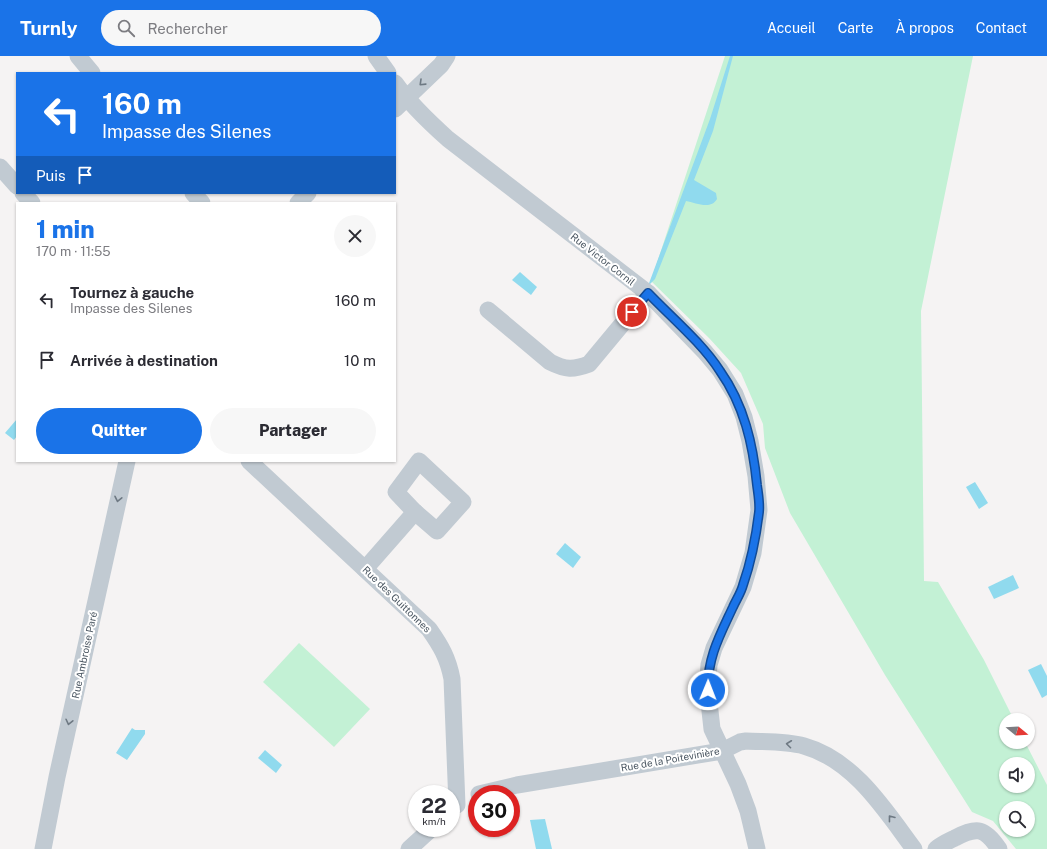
<!DOCTYPE html>
<html lang="fr">
<meta charset="utf-8">
<style>
:root{--surface:#fff;--page:#f7f7f7;--text:#2b2b33;--muted:#7c7c81;--accent:#1a73e8}
body{margin:0;font-family:"Public Sans",sans-serif;background:var(--page);color:var(--text);height:100vh;display:flex;flex-direction:column;font-size:15px;white-space:nowrap}
*{box-sizing:border-box;margin:0}
p{font-size:13px;color:var(--muted)}
.icon{flex:none;width:22px;height:22px;fill:none;stroke:currentColor;stroke-width:2;stroke-linecap:round;stroke-linejoin:round}
.map{position:relative;flex:1;overflow:hidden}
.sheet{position:absolute;left:16px;top:146px;width:380px;height:260px;display:flex;flex-direction:column;background:var(--surface);border-radius:0px;box-shadow:0 1px 3px #0004}
.sheet>*{flex:none}
.top-card{position:absolute;left:16px;top:16px;width:380px;height:122px;border-radius:0px;box-shadow:0 1px 3px #0004;background:#1a73e8;color:#fff;overflow:hidden}
.needle{width:26px;rotate:108deg}
.buttons{position:absolute;left:999px;top:657px;display:grid;gap:8px}
.buttons a{display:grid;place-items:center;width:36px;height:36px;border-radius:50%;background:var(--surface);box-shadow:0 1px 3px #0004;font-size:20px}
.speed{position:absolute;left:408px;top:729px;display:flex;gap:8px;font-size:20px;font-weight:700;text-align:center}
.speed>*{display:grid;place-content:center;width:52px;height:52px;border-radius:50%;background:var(--surface);box-shadow:0 1px 3px #0004;line-height:1}
.speed small{font-size:10px;font-weight:400}
.speed .limit{border:6px solid #d22;background:#fff;color:#111}
.pin{position:absolute;display:grid;place-items:center;width:34px;height:34px;color:#fff;margin:-17px;border:2px solid #fff;border-radius:50%;box-shadow:0 1px 4px #0007}
.me{position:absolute;width:44px;margin:-22px;rotate:1deg;stroke-linejoin:round;filter:drop-shadow(0 0 3px #0008)}
.turn{display:flex;align-items:center;gap:14px;height:84px;padding:0 20px;font-size:18px}
.turn .icon{width:52px;height:52px;stroke-width:2.5}
.turn b{display:block;font-size:28px;line-height:34px}
.then{display:flex;align-items:center;height:38px;padding:0 20px;background:#0003;gap:8px;font-size:15px}
.round{display:grid;place-items:center;flex:none;width:42px;height:42px;border-radius:21px;background:var(--page)}
.head{display:flex;align-items:center;justify-content:space-between;height:68px;padding:0 20px}
h1{font-size:24px;font-weight:800;line-height:30px;color:var(--accent)}
.cta{display:flex;gap:8px;margin-top:auto;padding:8px 20px}
.cta a{flex:1;height:46px;border-radius:24px;background:var(--accent);color:#fff;font-size:16px;font-weight:800;line-height:46px;text-align:center}
.cta a+a{background:var(--page);color:var(--text)}
ul{padding:0;list-style:none}
li{display:flex;align-items:center;gap:12px;height:60px;padding:0 20px}
li div{flex:1}
li b{display:block;font-size:15px}
li em{font-style:normal}
header{display:flex;align-items:center;gap:24px;box-sizing:border-box;height:56px;padding:0 20px;background:var(--accent);color:#fff}
header strong{font-size:19px}
nav{display:flex;gap:22px;margin-inline-start:auto;font-size:14px}
.search{width:280px;height:36px;background:var(--page);display:flex;align-items:center;gap:10px;box-sizing:border-box;padding:0 14px;border-radius:22px;color:var(--muted);font-size:15px}
.map>svg:first-child{display:block}
</style>
<header>
<strong>Turnly</strong>
<div class="search"><svg class="icon" aria-label="search" viewBox="0 0 24 24"><circle cx="10" cy="10" r="6"/><path d="M15 15l6 6"/></svg>Rechercher</div>
<nav><a>Accueil</a><a>Carte</a><a>À propos</a><a>Contact</a></nav>
</header>
<div class="map">
<svg width="1047" height="793" viewBox="0 0 1047 793">
<rect width="100%" height="100%" fill="#f5f3f3"/>
<g fill="#c3f1d5" fill-rule="evenodd">
<path d="M725 0H973L921 255 924 525 938 526 984 604 1014 664H1006V686H1025L1047 729V793H1016L993 765 972 756 885 619 790 457 765 392 763 368 741 317 709 282 651 225ZM1006 708H1028V730H1006ZM1006 752H1028V774H1006Z"/>
<path d="M299 587 370 653 334 691 263 626Z"/>
</g>
<g fill="#90daee">
<path d="M730 0H733L713 75 694 124 716 137 717 143C711 154 696 147 686 145L655 223 648 230 710 63Z"/>
<path d="M520 216 537 231 531 239 512 224Z"/>
<path d="M17 363V380L14 384 5 377Z"/>
<path d="M975 426 988 447 979 453 966 431Z"/>
<path d="M565 487 581 501 573 512 556 498Z"/>
<path d="M1013 519 1019 532 994 543 988 531Z"/>
<path d="M1041 608 1047 620V639L1042 642 1028 614Z"/>
<path d="M132 672 135 674H145V678L127 704 116 697Z"/>
<path d="M265 694 282 709 276 717 258 702Z"/>
<path d="M545 763 552 793H536L530 764Z"/>
</g>
<g fill="none" stroke-linecap="round" stroke-linejoin="round">
<g stroke="#c1cad2" stroke-width="17">
<path d="M78 0 92 17"/>
<path d="M376 0 388 17"/>
<path d="M395 27C410 48 429 66 448 83L648 237 705 296 720 314 735 338 744 361 750 385 756 420 759 454 753 497 743 531 714 592 709 609 708 622 709 646 712 673 738 728 748 755 757 793"/>
<path d="M395 53 441 9 447 0"/>
<path d="M0 111 17 130"/>
<path d="M23 137 32 147"/>
<path d="M193 137 202 147"/>
<path d="M298 147 308 137"/>
<path d="M488 254 550 306C566 314 573 314 589 308L648 237"/>
<path d="M249 405 429 573C441 590 448 602 452 623L457 749"/>
<path d="M419 405 463 446 437 475 415 456 396 436Z"/>
<path d="M365 513 415 456"/>
<path d="M479 738 517 729 722 695 740 686 746 685C765 686 786 685 804 690 854 704 885 754 914 793"/>
<path d="M43 793 57 721 127 405"/>
<path d="M409 793 432 772"/>
<path d="M936 793C942 788 949 785 955 782 977 770 985 772 999 793"/>
</g>
</g>
<defs><path id="oneway-chevron" d="M-2-3.5L2.5 0L-2 3.5" fill="none" stroke-width="1.6" stroke-linecap="round" stroke-linejoin="round"/></defs>
<g stroke="#6e7983">
<use href="#oneway-chevron" transform="translate(422 27) rotate(136)"/>
<use href="#oneway-chevron" transform="translate(118 443) rotate(102)"/>
<use href="#oneway-chevron" transform="translate(69 666) rotate(103)"/>
<use href="#oneway-chevron" transform="translate(789 688) rotate(-173)"/>
<use href="#oneway-chevron" transform="translate(891 762) rotate(-128)"/>
</g>
<g fill="none" stroke-linecap="round" stroke-linejoin="round">
<g stroke="#114b97" stroke-width="10">
<path id="route" d="M632 256 648 237C672 262 702 287 720 315 744 349 753 388 757 429 758 437 760 447 759 456 756 481 751 506 743 529 741 537 736 544 733 551 720 579 707 602 708 634"/>
</g>
<use href="#route" stroke="#1a73e8" stroke-width="7"/>
</g>
<g text-anchor="middle" dominant-baseline="central" stroke-width="4" stroke-linejoin="round" paint-order="stroke">
<g font-size="10" fill="#4a5661" stroke="#fff">
<text transform="translate(603 203) rotate(38)">Rue Victor Cornil</text>
<text transform="translate(397 543) rotate(44)">Rue des Guittonnes</text>
<text transform="translate(84 599) rotate(-78)">Rue Ambroise Paré</text>
<text transform="translate(670 703) rotate(-10)">Rue de la Poitevinière</text>
</g>
</g>
</svg>
<div class="buttons">
<a><svg class="needle" viewBox="-14 -14 28 28"><path d="M0-13l5 13h-10z" fill="#e53935"/><path d="M0 13l5-13h-10z" fill="#7c7c81"/></svg></a>
<a><svg class="icon" aria-label="sound" viewBox="0 0 24 24"><path d="M4 9h4l5-4v14l-5-4H4zM17 9q2 3 0 6"/></svg></a>
<a><svg class="icon" aria-label="search" viewBox="0 0 24 24"><circle cx="10" cy="10" r="6"/><path d="M15 15l6 6"/></svg></a>
</div>
<div class="speed"><div>22<small>km/h</small></div><div class="limit">30</div></div>
<div class="pin" style="left:632px;top:256px;background:#d93025"><svg class="icon" aria-label="arrive" viewBox="0 0 24 24"><path d="M6 21V4h12l-3 4 3 4H6"/></svg></div>
<svg class="me" style="left:708px;top:634px" viewBox="-20 -20 40 40"><circle r="17" fill="#1a73e8" stroke="#fff" stroke-width="3"/><path d="M0-11L8 9 0 5-8 9z" fill="#fff"/></svg>
<div class="top-card">
<div class="turn"><svg class="icon" aria-label="left" viewBox="0 0 24 24"><path d="M17 20v-9H6M10 6l-5 5 5 5"/></svg><div><b>160 m</b>Impasse des Silenes</div></div>
<div class="then">Puis<svg class="icon" aria-label="arrive" viewBox="0 0 24 24"><path d="M6 21V4h12l-3 4 3 4H6"/></svg></div>
</div>
<section class="sheet">
<div class="head"><div><h1>1 min</h1><p>170 m · 11:55</p></div><a class="round"><svg class="icon" aria-label="close" viewBox="0 0 24 24"><path d="M6 6l12 12M18 6L6 18"/></svg></a></div>
<ul>
<li><svg class="icon" aria-label="left" viewBox="0 0 24 24"><path d="M17 20v-9H6M10 6l-5 5 5 5"/></svg><div><b>Tournez à gauche</b><p>Impasse des Silenes</p></div><em>160 m</em></li>
<li><svg class="icon" aria-label="arrive" viewBox="0 0 24 24"><path d="M6 21V4h12l-3 4 3 4H6"/></svg><div><b>Arrivée à destination</b></div><em>10 m</em></li>
</ul>
<div class="cta"><a>Quitter</a><a>Partager</a></div>
</section>
</div>
